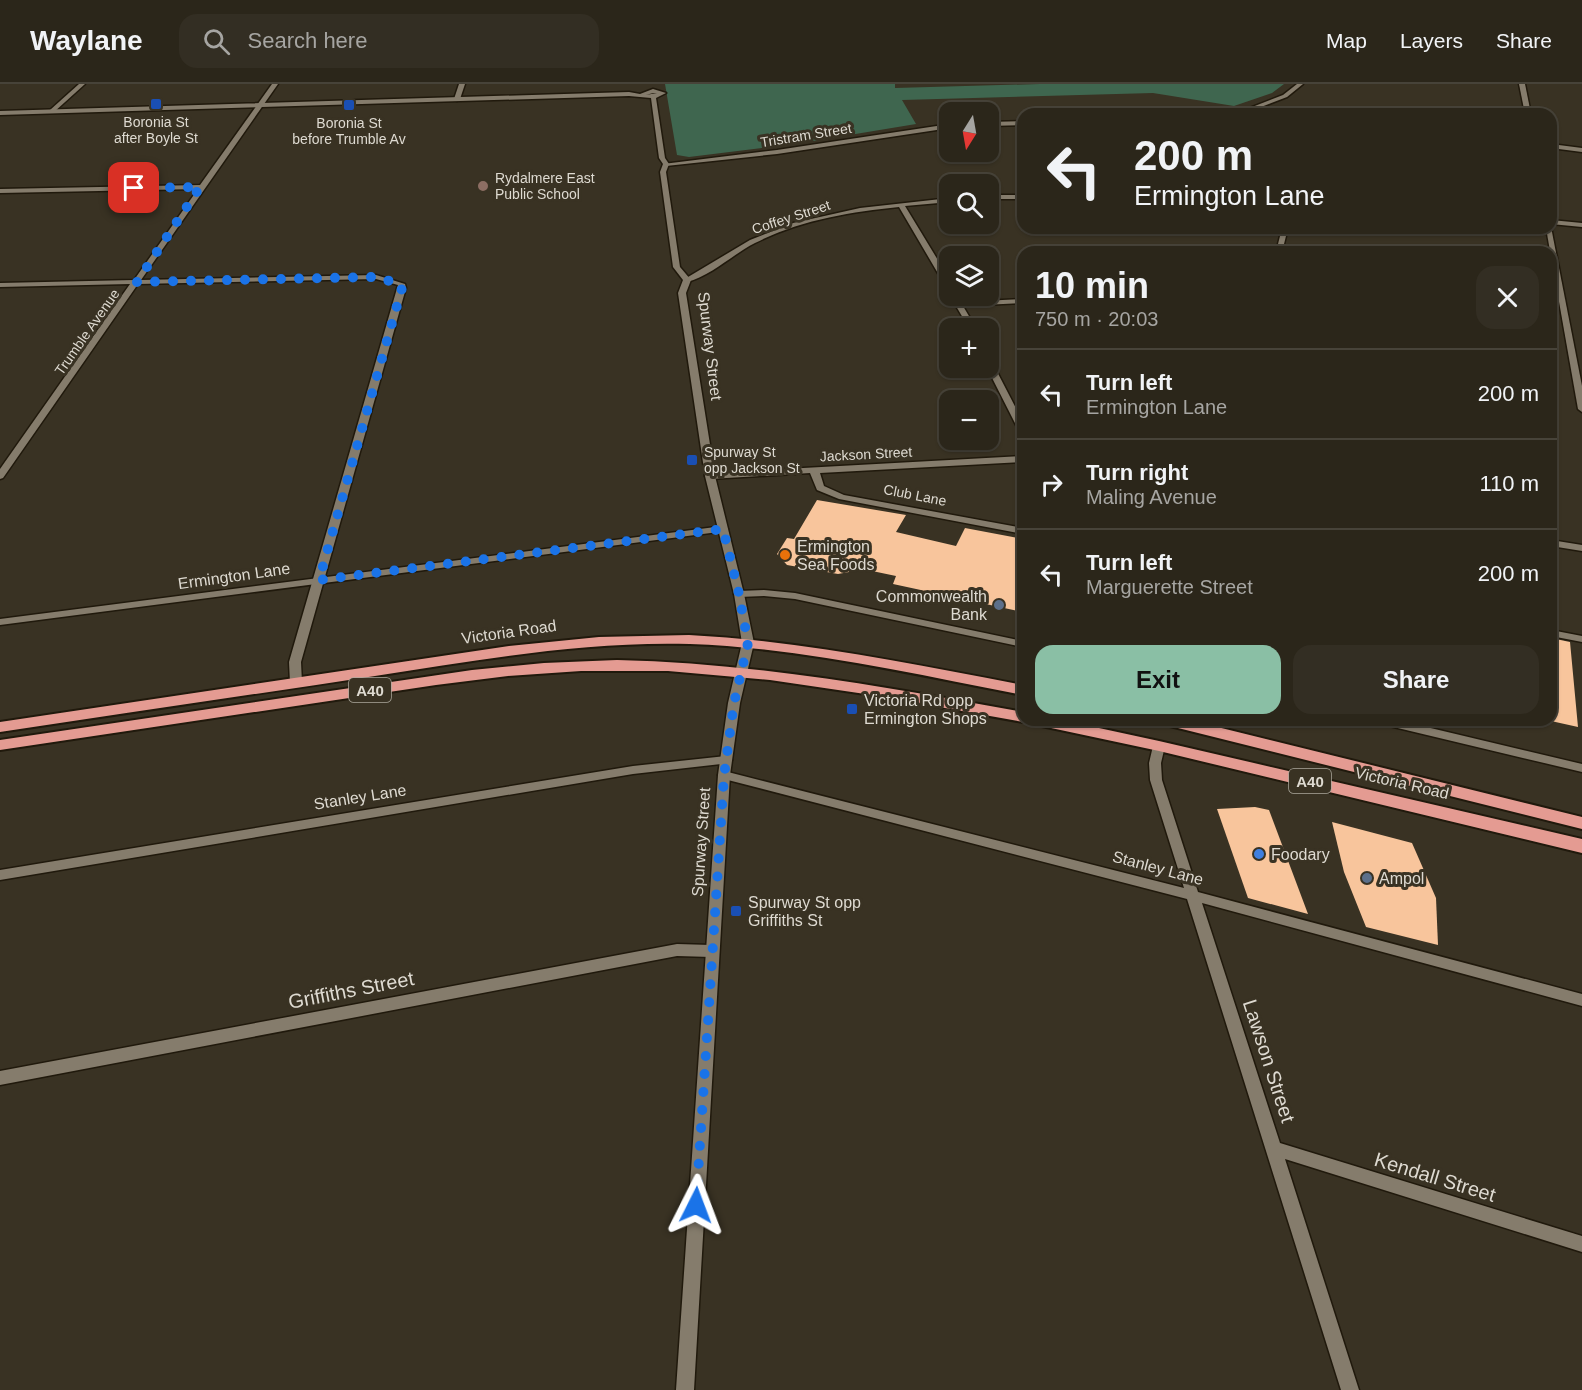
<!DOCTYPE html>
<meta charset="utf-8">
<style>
:root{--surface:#2b261a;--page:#332e23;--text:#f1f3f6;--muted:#a6a5a2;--line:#474339;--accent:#8abfa5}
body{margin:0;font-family:Helvetica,sans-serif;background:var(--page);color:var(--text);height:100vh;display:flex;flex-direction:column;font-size:22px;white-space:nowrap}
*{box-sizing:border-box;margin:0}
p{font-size:20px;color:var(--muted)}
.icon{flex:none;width:33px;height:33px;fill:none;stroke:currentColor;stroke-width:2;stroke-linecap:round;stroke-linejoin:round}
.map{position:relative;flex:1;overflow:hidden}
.details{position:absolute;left:1017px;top:162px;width:540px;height:480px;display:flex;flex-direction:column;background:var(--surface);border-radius:18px;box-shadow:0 2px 4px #0004,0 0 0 2px var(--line)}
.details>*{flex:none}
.hud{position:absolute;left:1017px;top:24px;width:540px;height:126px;border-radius:18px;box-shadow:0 2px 4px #0004,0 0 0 2px var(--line);background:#2b261a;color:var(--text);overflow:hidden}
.needle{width:39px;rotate:191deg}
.fabs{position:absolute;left:939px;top:18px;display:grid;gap:12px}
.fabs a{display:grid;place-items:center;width:60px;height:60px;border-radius:12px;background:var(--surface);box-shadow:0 2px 4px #0004,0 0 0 2px var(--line);font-size:30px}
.pin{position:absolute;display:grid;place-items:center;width:51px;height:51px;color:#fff;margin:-26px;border-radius:12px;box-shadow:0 3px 9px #0006}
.me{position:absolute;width:66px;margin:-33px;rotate:3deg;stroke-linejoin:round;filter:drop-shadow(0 0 4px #0008)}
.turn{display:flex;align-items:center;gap:21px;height:126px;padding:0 18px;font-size:27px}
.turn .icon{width:78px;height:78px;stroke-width:2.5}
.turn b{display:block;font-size:42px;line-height:51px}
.round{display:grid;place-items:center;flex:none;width:63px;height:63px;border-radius:18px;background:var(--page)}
.overview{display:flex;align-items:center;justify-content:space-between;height:102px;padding:0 18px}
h1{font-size:36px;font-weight:600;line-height:45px}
.primary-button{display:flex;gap:12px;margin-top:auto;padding:12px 18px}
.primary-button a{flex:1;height:69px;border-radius:18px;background:var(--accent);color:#111;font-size:24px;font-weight:600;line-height:69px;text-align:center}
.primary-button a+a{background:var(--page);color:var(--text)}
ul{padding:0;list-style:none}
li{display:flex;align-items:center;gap:18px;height:90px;padding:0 18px;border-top:2px solid var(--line)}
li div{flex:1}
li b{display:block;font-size:22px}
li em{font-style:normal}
header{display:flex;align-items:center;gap:36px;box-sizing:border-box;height:84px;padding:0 30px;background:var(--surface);border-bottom:2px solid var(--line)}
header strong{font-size:28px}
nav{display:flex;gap:33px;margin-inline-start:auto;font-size:21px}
.search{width:420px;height:54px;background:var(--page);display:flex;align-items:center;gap:15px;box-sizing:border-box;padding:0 21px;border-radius:18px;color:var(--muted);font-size:22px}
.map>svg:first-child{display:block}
</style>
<header>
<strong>Waylane</strong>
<div class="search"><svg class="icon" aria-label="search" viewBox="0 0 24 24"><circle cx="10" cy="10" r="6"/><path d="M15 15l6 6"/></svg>Search here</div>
<nav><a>Map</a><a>Layers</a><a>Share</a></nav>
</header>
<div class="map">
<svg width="1582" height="1306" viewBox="0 0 1582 1306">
<rect width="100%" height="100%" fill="#393223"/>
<path fill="#3f664f" d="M665 0H895V4L1040 0H1284L1272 9 1234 22 1153 9 902 16 916 40 801 59 689 73 677 71Z"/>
<g fill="#f8c59c">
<path d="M817 416 906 431 896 448 956 462 965 444 1023 455V528L893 500 896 492 853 483 849 488 838 490 787 481 777 470 787 454 794 455Z"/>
<path d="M1551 554 1570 558 1578 643 1551 637Z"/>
<path d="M1255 723 1269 726 1308 830 1248 814 1217 725Z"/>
<path d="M1332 738 1412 759 1436 814 1438 861 1366 843 1344 788Z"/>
</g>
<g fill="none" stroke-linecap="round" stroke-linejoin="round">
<g stroke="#20190c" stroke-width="3">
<g id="service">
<path d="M723 442 728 445 726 447 0 541V535Z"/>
<path d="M764 506 795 509 1023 557V563L795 515 764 512 739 513 734 510 739 507Z"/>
<path d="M1375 636H1397L1582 680V688L1381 640Z"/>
</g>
</g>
<g stroke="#20190c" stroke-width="3">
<g id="minor">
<path d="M79 0H85L54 28H50V26Z"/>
<path d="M272 0H278L141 196 376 191 405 200 406 204 301 578 302 599 296 603 290 599 289 578 398 201 376 195 138 200 3 394 0 395V385L130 200 0 203V199L134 196 198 105 0 109V105L200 101Z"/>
<path d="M459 0H465L460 15 457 17 454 15Z"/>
<path d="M1297 0H1303L1287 13 1243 30H1220L1242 27 1283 11Z"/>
<path d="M1519 0H1525L1531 30H1525Z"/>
<path d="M1023 37V41L988 42V38Z"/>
<path d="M950 40V44L777 70 666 82 663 80 777 66Z"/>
<path d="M1551 60 1582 64V68L1551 64Z"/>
<rect x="988" y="111" width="35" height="4"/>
<path d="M950 114V118L905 122 950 196V205L946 203 899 123C850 128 800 136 755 159 733 170 711 192 687 198L683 196 750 156 793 139 860 124Z"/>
<path d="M1551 136 1582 139V143L1551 140Z"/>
<path d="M1551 143 1582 302V328L1578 325 1546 144Z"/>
<path d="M1282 144H1288L1282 168H1276Z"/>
<path d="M950 212H957L961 218 1023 215V219L963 222 976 244H969Z"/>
<path d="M988 276 992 278 1023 338V350L1019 347 987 284H988Z"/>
<path d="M1023 372V378L820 389 824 402 844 411 1023 444V450L839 415 817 406 810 389 710 395 705 392 710 389Z"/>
<path d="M1551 456 1582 461V467L1551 462Z"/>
<path d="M1551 546 1582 552V558L1551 552Z"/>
<path d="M1159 658 1165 662 1161 679 1162 696 1198 808 1582 910V922L1202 819 1280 1059 1582 1152V1168L1285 1075 1359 1306H1341L1187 815 724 695 718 691 724 687 1184 804 1150 696 1149 679 1153 662Z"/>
<path d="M726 672 730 673 732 676 730 679 633 690 0 796V786L633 682Z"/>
<path d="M677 860 711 861 716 863 718 867 716 871 711 873 677 872 0 1001V987Z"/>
</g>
</g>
<g stroke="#20190c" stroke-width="3">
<path id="tertiary" d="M653 5 666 9 656 14 665 74 669 80 666 88 680 183 691 196 686 209 715 392 744 510 754 559 740 619 730 691 694 1306H676L718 691 728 619 742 559 734 510 705 392 678 209 683 196 673 183 660 88 663 80 659 74 651 14 629 12 0 31V27L629 8 640 10ZM653 9H657L646 11Z"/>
</g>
<g stroke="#20190c" stroke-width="4">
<g id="trunk">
<path d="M689 551C802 557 912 580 1023 601V611C913 590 802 564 690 560 584 557 479 576 375 592 250 611 125 629 0 648V638L509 562 599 553Z"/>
<path d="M617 576C754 579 888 603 1023 628V636H1062L1159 657 1582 755V769L1159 667 1037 641 1029 636 1023 638 872 611 770 596 668 587H581L508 592 436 601 0 666V656L472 586 544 579Z"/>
<path d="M1158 636H1189L1582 733V745L1166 641 1160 640Z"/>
</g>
</g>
<use href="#service" fill="#857c6c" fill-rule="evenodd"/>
<use href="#minor" fill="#857c6c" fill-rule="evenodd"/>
<use href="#tertiary" fill="#857c6c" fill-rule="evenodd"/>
<use href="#trunk" fill="#e49b92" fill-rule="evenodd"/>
</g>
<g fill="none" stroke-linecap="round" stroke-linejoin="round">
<path stroke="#1a73e8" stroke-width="10" stroke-dasharray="0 18" d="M134 104 200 103 137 198 376 193 400 200 402 204 319 496 723 445 739 510 748 559 734 619 724 692 696 1121"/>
</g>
<g fill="#1a4fb4" stroke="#393223" stroke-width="2">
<rect x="150" y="14" width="12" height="12" rx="3"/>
<rect x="343" y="15" width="12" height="12" rx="3"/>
<rect x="686" y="370" width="12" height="12" rx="3"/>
<rect x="846" y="619" width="12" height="12" rx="3"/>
<rect x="730" y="821" width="12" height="12" rx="3"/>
</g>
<circle fill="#8d6e63" stroke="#393223" stroke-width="2" cx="483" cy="102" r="6"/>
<circle fill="#e8710a" stroke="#393223" stroke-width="2" cx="785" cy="471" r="6"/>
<g fill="#5c6f8a" stroke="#393223" stroke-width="2">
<circle cx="999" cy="521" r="6"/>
<circle cx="1367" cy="794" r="6"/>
</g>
<circle fill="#3f7fe0" stroke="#393223" stroke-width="2" cx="1259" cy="770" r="6"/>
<g text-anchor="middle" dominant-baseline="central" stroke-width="6" stroke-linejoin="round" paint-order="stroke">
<g font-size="14" fill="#dedad1" stroke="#393223">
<text x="156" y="38">Boronia St<tspan x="156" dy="16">after Boyle St</tspan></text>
<text x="349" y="39">Boronia St<tspan x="349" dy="16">before Trumble Av</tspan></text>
<text x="495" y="94" text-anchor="start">Rydalmere East<tspan x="495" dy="16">Public School</tspan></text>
<text x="704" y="368" text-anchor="start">Spurway St<tspan x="704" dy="16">opp Jackson St</tspan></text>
</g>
<g font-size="14" fill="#dedad1" stroke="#393223">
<text transform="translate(806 51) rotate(-9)">Tristram Street</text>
<text transform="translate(791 133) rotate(-18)">Coffey Street</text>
<text transform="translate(87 248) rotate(-55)">Trumble Avenue</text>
<text transform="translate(866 370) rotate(-3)">Jackson Street</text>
<text transform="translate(915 411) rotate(11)">Club Lane</text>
</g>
<g fill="#393223" stroke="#aca89d" stroke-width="1.5">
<rect x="349" y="594" width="42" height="24" rx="4.5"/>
<rect x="1289" y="685" width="42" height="24" rx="4.5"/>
</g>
<g font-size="15" font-weight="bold" fill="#dedad1">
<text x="370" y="606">A40</text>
<text x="1310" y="697">A40</text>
</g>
<g font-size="16" fill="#dedad1" stroke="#393223">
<text transform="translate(710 262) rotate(83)">Spurway Street</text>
<text transform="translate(234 492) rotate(-8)">Ermington Lane</text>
<text transform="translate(509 548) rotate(-8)">Victoria Road</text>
<text transform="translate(1402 699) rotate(13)">Victoria Road</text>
<text transform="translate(360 713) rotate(-9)">Stanley Lane</text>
<text transform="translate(701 758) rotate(-86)">Spurway Street</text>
<text transform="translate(1158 784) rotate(15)">Stanley Lane</text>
</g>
<g font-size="16" fill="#dedad1" stroke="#393223" text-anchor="start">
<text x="797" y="462">Ermington<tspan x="797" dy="18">Sea Foods</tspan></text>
<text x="987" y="512" text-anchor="end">Commonwealth<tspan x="987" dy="18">Bank</tspan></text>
<text x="864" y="616">Victoria Rd opp<tspan x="864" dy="18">Ermington Shops</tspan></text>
<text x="1271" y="770">Foodary</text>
<text x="1379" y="794">Ampol</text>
<text x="748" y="818">Spurway St opp<tspan x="748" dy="18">Griffiths St</tspan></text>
</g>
<g font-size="20" fill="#dedad1" stroke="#393223">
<text transform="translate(351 906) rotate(-11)">Griffiths Street</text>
<text transform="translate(1269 977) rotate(72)">Lawson Street</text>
<text transform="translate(1435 1093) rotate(17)">Kendall Street</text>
</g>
</g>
</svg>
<div class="fabs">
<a><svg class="needle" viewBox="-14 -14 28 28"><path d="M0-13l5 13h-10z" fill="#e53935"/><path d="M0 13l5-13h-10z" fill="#a6a5a2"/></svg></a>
<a><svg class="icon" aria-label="search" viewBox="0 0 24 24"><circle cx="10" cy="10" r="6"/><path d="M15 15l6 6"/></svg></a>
<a><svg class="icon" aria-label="layers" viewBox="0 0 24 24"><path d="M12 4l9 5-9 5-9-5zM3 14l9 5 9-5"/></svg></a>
<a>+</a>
<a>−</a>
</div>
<div class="pin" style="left:134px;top:104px;background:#d93025"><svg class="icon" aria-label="arrive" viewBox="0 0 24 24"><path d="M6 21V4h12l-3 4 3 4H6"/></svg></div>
<svg class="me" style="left:696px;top:1121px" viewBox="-20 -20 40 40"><path d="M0-17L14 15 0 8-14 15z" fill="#1a73e8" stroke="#fff" stroke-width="4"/></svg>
<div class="hud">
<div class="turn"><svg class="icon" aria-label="left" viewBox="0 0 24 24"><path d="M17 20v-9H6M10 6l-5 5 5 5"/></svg><div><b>200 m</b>Ermington Lane</div></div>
</div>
<section class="details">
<div class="overview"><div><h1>10 min</h1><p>750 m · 20:03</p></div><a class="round"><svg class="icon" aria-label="close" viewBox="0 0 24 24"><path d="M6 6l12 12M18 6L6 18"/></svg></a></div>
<ul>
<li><svg class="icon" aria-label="left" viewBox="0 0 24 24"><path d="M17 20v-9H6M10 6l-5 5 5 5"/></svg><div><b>Turn left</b><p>Ermington Lane</p></div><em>200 m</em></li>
<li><svg class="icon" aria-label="right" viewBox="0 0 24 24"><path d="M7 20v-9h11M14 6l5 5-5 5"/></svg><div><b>Turn right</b><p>Maling Avenue</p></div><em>110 m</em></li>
<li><svg class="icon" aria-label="left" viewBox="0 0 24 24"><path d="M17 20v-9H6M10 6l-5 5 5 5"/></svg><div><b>Turn left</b><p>Marguerette Street</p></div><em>200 m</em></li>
</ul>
<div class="primary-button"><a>Exit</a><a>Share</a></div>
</section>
</div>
